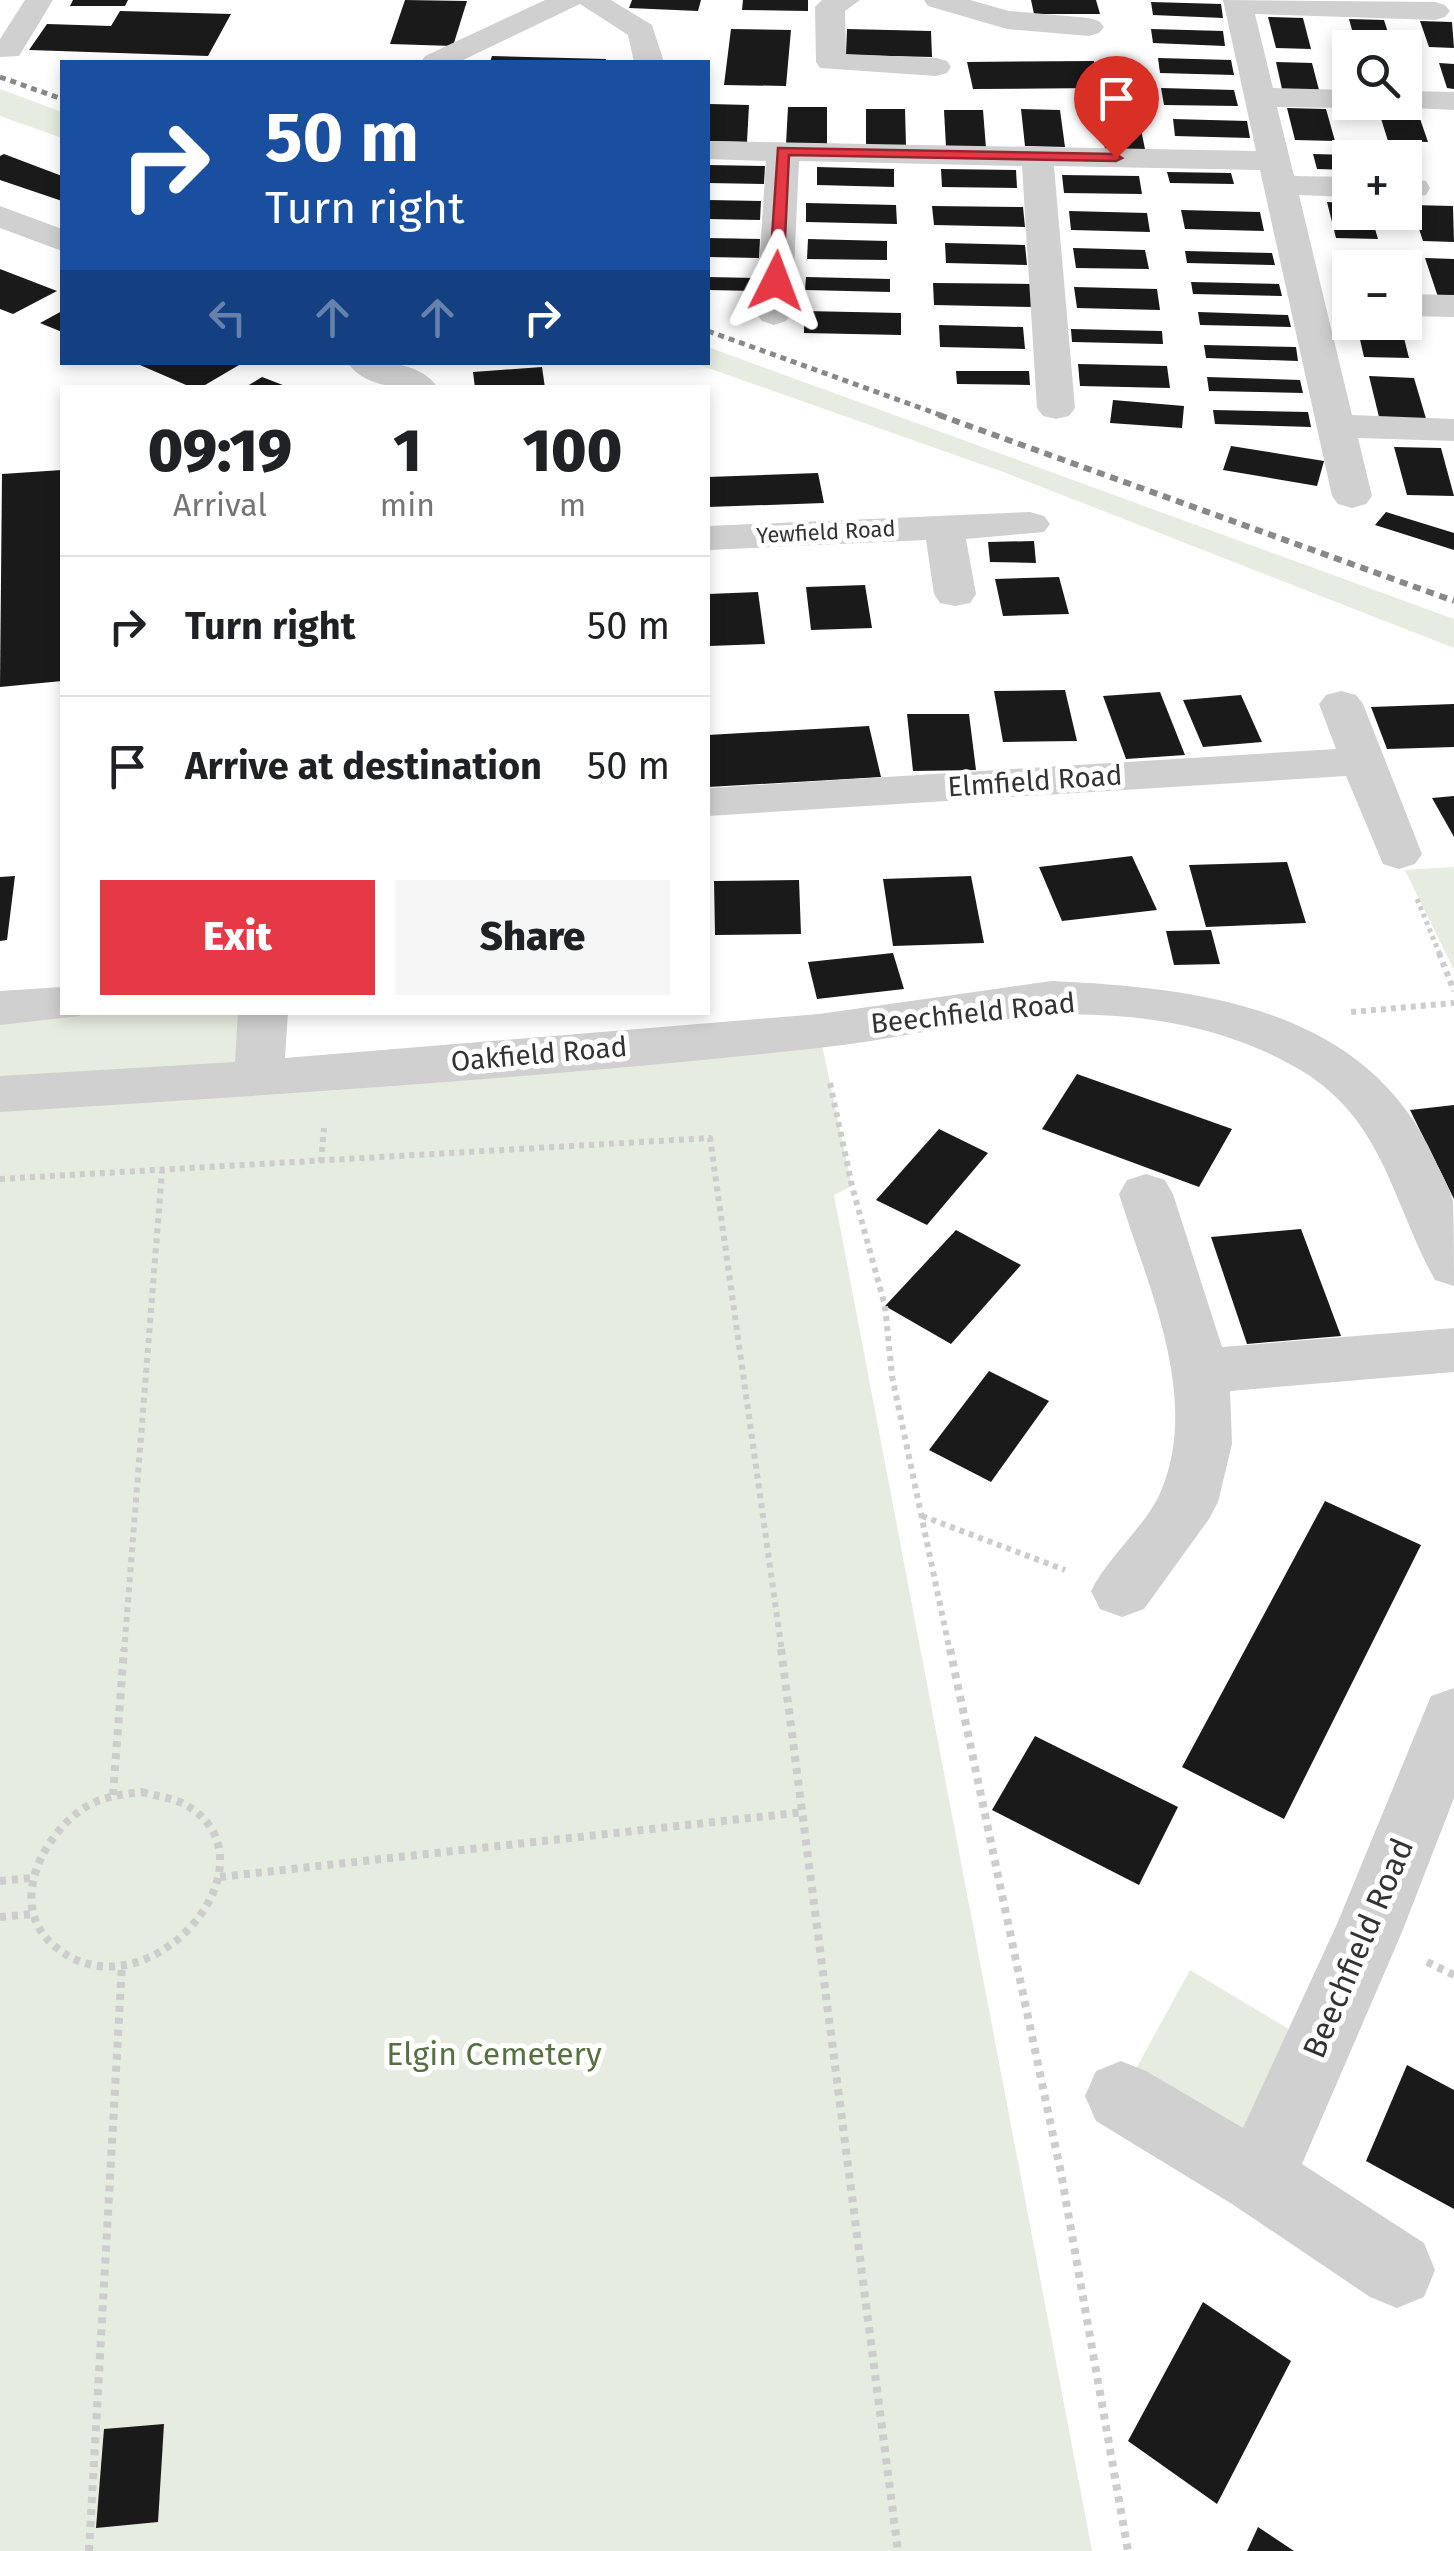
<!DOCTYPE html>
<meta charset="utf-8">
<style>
:root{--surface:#fff;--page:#f6f6f6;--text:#202124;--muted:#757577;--line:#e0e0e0;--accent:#e63946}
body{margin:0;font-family:"Fira Sans",sans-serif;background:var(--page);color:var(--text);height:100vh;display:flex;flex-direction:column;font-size:38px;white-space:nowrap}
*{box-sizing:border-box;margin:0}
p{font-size:32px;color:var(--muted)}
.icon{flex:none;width:55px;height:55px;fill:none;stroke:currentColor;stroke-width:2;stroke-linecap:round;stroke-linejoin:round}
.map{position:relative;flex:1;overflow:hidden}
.drawer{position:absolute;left:60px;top:385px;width:650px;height:630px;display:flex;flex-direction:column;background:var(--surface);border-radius:0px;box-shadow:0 5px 15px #0003}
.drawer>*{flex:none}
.hud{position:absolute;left:60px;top:60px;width:650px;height:305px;border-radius:0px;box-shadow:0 5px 15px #0003;background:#1a4fa0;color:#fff;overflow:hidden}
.controls{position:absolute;left:1332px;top:30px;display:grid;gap:20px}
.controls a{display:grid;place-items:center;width:90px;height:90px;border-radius:0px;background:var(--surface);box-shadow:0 5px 15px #0003;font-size:50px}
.pin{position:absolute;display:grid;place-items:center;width:85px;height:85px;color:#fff;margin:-102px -42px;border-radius:50% 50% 50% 0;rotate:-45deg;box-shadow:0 0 10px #0007}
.pin .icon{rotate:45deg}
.me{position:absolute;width:110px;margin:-55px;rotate:3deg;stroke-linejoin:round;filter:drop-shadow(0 0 8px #0008)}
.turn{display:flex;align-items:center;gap:35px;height:210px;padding:0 40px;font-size:45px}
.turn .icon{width:130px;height:130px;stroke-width:2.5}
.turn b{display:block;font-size:70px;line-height:85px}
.lanes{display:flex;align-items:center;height:95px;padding:0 40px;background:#0003;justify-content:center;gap:50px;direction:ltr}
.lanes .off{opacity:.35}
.eta{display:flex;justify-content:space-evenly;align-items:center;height:170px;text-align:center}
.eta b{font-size:60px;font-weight:800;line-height:70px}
.action{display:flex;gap:20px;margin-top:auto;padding:20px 40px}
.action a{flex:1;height:115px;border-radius:0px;background:var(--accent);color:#fff;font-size:40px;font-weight:800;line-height:115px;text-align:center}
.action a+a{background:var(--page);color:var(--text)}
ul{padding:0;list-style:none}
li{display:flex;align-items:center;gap:30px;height:140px;padding:0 40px;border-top:2px solid var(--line)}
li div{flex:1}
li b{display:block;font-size:38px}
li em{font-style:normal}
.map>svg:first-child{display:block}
</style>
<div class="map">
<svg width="1454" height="2551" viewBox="0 0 1454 2551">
<rect width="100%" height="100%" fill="#fff"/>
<g fill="#e6ecdf">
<path d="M0 89 62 112V138L0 116Z"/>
<path d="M708 347 1454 619V648L1006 473 694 363 708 362Z"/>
<path d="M1454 867V970L1405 870Z"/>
<path d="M62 1004V1012L263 1013 259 1075 819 1031 852 1186 834 1195 1092 2551H0V1008Z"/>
<path d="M1190 1970 1317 2046 1258 2178 1121 2096Z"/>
</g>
<g fill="#1a1a1a">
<path d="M73 0H128L125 6H70Z"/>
<path d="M405 0 467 1 453 46 390 44Z"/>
<path d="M632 0H701L698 11 629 8Z"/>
<path d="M743 0H808V11L742 10Z"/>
<path d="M1031 0H1096L1100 14H1034Z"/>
<path d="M1151 2 1221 4 1223 18 1153 15Z"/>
<path d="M120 11 231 14 208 56 29 50 47 24 111 26Z"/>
<path d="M1268 17 1303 18 1311 49 1276 48Z"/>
<path d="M1349 19 1384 20 1393 48H1357Z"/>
<path d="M1420 21 1452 22 1454 48 1429 47Z"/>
<path d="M731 29 791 30 786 86 724 85Z"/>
<path d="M847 29 931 31 932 57 846 55Z"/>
<path d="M1151 29 1223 31 1225 46 1153 43Z"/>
<path d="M492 56 606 59 605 62H490Z"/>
<path d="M1158 58 1231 60 1234 75 1160 73Z"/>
<path d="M1094 61 1102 88 973 89 967 62Z"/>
<path d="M1276 62 1312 63 1319 90 1282 89Z"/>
<path d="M1439 63 1454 64V89L1447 88Z"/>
<path d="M1161 88 1234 90 1238 106 1164 105Z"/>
<path d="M710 104 749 105 747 142 708 141Z"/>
<path d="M788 107H827V144H786Z"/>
<path d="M1287 108 1326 109 1335 141 1295 140Z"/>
<path d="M866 109H905L906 146H866Z"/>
<path d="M1021 109 1060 110 1065 147 1025 146Z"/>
<path d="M1378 109 1417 110 1428 142 1388 141Z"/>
<path d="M944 110H983L986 148 946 147Z"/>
<path d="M1099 115H1138L1145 149H1105Z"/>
<path d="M1173 119 1247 121 1250 138 1175 136Z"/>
<path d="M1354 152H1398L1400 158H1357Z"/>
<path d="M4 154 62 176V201L0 180V156Z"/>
<path d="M1313 154 1350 155V170L1317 169Z"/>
<path d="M708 165 765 166 764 184 708 183Z"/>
<path d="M817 167 894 169V187L817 185Z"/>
<path d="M941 169 1016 170 1017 188 942 187Z"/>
<path d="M1167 172 1231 173 1234 184 1170 183Z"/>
<path d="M1062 175 1139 176 1142 194 1064 193Z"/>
<path d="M708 200 761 201 760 220 708 219Z"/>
<path d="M1327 202 1350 203V212H1370L1378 239 1336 238Z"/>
<path d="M806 203 896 205 897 224 806 222Z"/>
<path d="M1411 205 1453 206 1454 242 1423 241Z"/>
<path d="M932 206 1023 207 1025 227 934 225Z"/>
<path d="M1181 210 1260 212 1264 231 1185 229Z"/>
<path d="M1069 211 1147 213 1150 232 1071 230Z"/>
<path d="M708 238 760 239 759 258 708 257Z"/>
<path d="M808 239 887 241V260L807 259Z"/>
<path d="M945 243 1025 245 1027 265 946 263Z"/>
<path d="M1073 248 1145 250 1149 269 1076 268Z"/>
<path d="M1185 251 1272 253 1275 265 1187 263Z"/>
<path d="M1339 257 1381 258 1384 268H1350L1349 295Z"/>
<path d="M1425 258 1454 259V297H1438Z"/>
<path d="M0 269 57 291 13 314 0 309Z"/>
<path d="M708 277 755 278V291L708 290Z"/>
<path d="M806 277 890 279V292L805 290Z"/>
<path d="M1191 282 1279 284 1282 296 1193 294Z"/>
<path d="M933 283 1031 284 1033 307 934 305Z"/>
<path d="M1074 287 1157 289 1160 310 1077 308Z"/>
<path d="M62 311V332L40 323Z"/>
<path d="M804 311 901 313V335L804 333Z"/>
<path d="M1198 312 1288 315 1291 327 1200 325Z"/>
<path d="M1356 322H1400L1409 358 1364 357Z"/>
<path d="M939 325 1023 327 1025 349 940 347Z"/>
<path d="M1071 329 1162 331 1163 344 1072 342Z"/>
<path d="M1204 345 1296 347 1298 361 1206 358Z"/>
<path d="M133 362H233L239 365 200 388H193Z"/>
<path d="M1078 364 1167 366 1170 388 1080 386Z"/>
<path d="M542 367 545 388H475L473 372Z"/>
<path d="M956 371H1029L1030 385 957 384Z"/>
<path d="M1369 376 1414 378 1427 422 1380 421Z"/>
<path d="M262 377 288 387V388H244Z"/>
<path d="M1207 377 1300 380 1303 393 1209 391Z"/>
<path d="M1113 400 1184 406 1182 428 1110 423Z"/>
<path d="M1213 410 1308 412 1311 427 1215 424Z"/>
<path d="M1231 446 1324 461 1317 486 1223 470Z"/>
<path d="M1394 447 1441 448 1454 496 1407 495Z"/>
<path d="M62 470V681L0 687 2 474Z"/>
<path d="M818 473 824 503 708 507V477Z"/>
<path d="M1386 512 1454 533V550L1375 525Z"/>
<path d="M1034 541 1036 563 990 562 988 542Z"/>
<path d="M1059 577 1069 614 1003 616 995 579Z"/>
<path d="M865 585 872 628 811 630 806 587Z"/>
<path d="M758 592 765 644 709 646 708 594Z"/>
<path d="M1065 690 1077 741 1003 742 994 691Z"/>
<path d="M1160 692 1185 755 1126 759 1103 696Z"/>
<path d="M1241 695 1262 742 1203 747 1183 700Z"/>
<path d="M1454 704V747L1387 749 1371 707Z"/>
<path d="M907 714H969L976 770 913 771Z"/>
<path d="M869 726 881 777 708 787V735Z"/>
<path d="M1454 796V837L1432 798Z"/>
<path d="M1132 856 1157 910 1062 921 1039 867Z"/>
<path d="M1287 862 1306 923 1206 927 1189 865Z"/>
<path d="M15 876 7 940 0 941V877Z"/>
<path d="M971 876 984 943 893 946 883 879Z"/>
<path d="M799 880 801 934 715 935 714 881Z"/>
<path d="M1211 930 1220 964 1174 965 1166 931Z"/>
<path d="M893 953 904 989 817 999 808 962Z"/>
<path d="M1077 1074 1232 1129 1199 1187 1042 1129Z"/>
<path d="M1454 1105V1199L1410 1110Z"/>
<path d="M939 1129 988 1153 927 1225 876 1200Z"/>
<path d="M1301 1229 1341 1336 1247 1344 1211 1237Z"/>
<path d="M956 1230 1021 1265 951 1344 885 1306Z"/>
<path d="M989 1371 1049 1401 991 1482 929 1450Z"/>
<path d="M1325 1501 1421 1545 1284 1819 1182 1767Z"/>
<path d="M1035 1736 1178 1807 1139 1885 992 1810Z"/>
<path d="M1407 2065 1454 2090V2209L1366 2161Z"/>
<path d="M1203 2302 1291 2361 1217 2504 1128 2441Z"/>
<path d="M164 2424 158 2522 96 2528 104 2429Z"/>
<path d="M1258 2527 1294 2551H1247Z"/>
</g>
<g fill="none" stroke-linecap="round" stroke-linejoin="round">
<path stroke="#cdcdcd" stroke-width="5" stroke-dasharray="4 4" stroke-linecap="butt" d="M1417 899 1440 955"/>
<g stroke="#cdcdcd" stroke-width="6" stroke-dasharray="5 5" stroke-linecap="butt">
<path d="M1439 953 1454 991"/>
<path d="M1351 1012 1454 1003"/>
<path d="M830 1083 852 1186 885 1306 892 1376 950 1652"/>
<path d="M321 1162 324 1128"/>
<path d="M0 1179 710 1138 782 1652"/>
<path d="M922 1516 1065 1570"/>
<path d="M124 1652 162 1171"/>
</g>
<g stroke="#cdcdcd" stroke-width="8" stroke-dasharray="6 6" stroke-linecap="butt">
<path d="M781 1649 898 2551"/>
<path d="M950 1649 1061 2173 1128 2551"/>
<path d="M142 1792C155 1796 174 1798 186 1805 286 1863 143 2026 52 1944 8 1904 42 1836 84 1808 101 1797 122 1794 142 1792Z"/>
<path d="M113 1795 124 1649"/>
<path d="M220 1877 804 1812"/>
<path d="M0 1881 31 1878"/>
<path d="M0 1917 33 1914"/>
<path d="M1427 1962 1454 1975"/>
<path d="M89 2551 122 1965"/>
</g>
<g fill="#d0d0d0" fill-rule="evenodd">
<path d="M25 0H53L19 56 0 57V39Z"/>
<path d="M545 0H611L652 25 664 62H634L628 35 580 4 459 62H421L425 56Z"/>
<path d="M822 0H860L845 11 846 54 936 58 947 61 951 67 947 73 936 76 820 68 816 62 815 7Z"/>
<path d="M924 0H970L1009 11 1089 18 1099 21 1104 27 1099 33 1089 36 1007 29 928 6Z"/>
<path d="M1223 0 1435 2 1445 5 1450 11 1445 17 1435 20 1255 14 1273 88 1350 90V102H1363L1350 108 1277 107 1294 176 1350 177V197L1299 195 1352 415 1454 419V441L1358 438 1372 496 1366 504 1352 508 1338 504 1332 496 1260 170 1054 166 1075 408 1069 416 1056 419 1043 416 1037 408 1022 166 799 161 792 314 786 321 774 325 762 321 756 314 766 161 708 159V141L1256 151Z"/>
<path d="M1405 91 1454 92V110L1394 107 1391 102H1405Z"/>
<path d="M1405 178 1426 181 1430 188 1426 195 1405 198Z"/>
<path d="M0 206 62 229V251L0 228Z"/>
<path d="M1405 294 1454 295V317L1405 316Z"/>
<path d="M347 362C377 362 419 359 438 388 408 388 367 391 347 362Z"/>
<path d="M1030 512 1044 516 1050 524 1044 532 966 539 976 594 970 603 955 606 940 603 934 594 926 540 708 550V526Z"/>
<path d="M1341 691 1356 695 1363 704 1422 854 1415 864 1399 869 1383 864 1346 776 708 816V788L1336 749 1319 704 1326 695Z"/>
<path d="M1052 981C1200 988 1367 1007 1435 1160 1441 1173 1450 1188 1453 1202 1454 1226 1454 1260 1454 1286L1435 1280C1392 1202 1384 1121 1302 1071 1230 1027 1136 1011 1052 1015 974 1019 896 1040 818 1048 546 1078 272 1095 0 1112V1076L235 1062 238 1012H288L285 1058 819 1014Z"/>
<path d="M62 987V1012H82L79 1016 0 1025V991Z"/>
<path d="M1146 1174 1165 1180 1173 1194 1222 1347 1454 1328V1372L1230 1391 1232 1444 1218 1502 1209 1519 1144 1609 1122 1617 1100 1609 1091 1591C1109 1555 1147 1525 1161 1491 1201 1396 1147 1285 1119 1194L1127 1180Z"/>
<path d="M1454 1688V1798L1402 1932 1302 2164 1424 2243 1435 2270 1424 2297 1397 2308 1370 2297 1232 2204 1096 2121 1085 2096 1096 2071 1121 2061 1146 2071 1243 2128 1337 1924 1431 1696Z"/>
</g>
<g stroke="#888" stroke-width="5" stroke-dasharray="6 5" stroke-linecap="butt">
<path d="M0 77 62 99"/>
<path d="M708 331 946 417"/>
</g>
<path stroke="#888" stroke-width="6" stroke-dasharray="8 6" stroke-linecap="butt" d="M939 415 1454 601"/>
</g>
<path fill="#e63946" stroke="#96252e" stroke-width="2.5" d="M778 148 1116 154 1122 158 1116 161 789 155 783 281 776 286 769 281Z"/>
<g text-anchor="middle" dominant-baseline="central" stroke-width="10" stroke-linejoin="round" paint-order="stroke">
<g font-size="22" fill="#333" stroke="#fff">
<text transform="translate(826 532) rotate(-3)">Yewfield Road</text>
</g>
<g font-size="28" fill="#333" stroke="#fff">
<text transform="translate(1035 781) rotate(-4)">Elmfield Road</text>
<text transform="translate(973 1013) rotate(-6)">Beechfield Road</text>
<text transform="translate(539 1054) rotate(-5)">Oakfield Road</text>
</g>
<g font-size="32" fill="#333" stroke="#fff">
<text transform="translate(1358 1948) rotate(-67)">Beechfield Road</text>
</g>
<g font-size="32" fill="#56703f" stroke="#fff">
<text x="494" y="2054">Elgin Cemetery</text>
</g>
</g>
</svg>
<div class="controls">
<a><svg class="icon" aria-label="search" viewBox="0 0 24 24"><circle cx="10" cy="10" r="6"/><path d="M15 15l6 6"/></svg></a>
<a>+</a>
<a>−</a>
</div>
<div class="pin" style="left:1116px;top:158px;background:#d93025"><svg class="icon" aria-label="arrive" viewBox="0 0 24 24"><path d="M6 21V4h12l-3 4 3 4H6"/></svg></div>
<svg class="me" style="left:776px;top:281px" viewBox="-20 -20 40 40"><path d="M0-17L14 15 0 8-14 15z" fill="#e63946" stroke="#fff" stroke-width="4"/></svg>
<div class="hud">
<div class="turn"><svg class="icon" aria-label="right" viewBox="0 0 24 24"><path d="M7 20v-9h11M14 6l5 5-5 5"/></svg><div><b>50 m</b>Turn right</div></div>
<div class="lanes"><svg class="icon off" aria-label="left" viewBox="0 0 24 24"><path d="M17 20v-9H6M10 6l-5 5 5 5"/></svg><svg class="icon off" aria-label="ahead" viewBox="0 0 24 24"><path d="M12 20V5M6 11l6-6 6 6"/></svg><svg class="icon off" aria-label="ahead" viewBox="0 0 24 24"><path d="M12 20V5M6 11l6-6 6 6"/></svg><svg class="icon" aria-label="right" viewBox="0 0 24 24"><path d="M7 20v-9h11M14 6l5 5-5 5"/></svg></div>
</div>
<section class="drawer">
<div class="eta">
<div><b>09:19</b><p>Arrival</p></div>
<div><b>1</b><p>min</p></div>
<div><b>100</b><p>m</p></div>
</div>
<ul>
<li><svg class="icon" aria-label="right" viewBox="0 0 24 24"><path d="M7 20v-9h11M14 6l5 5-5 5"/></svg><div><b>Turn right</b></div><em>50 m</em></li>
<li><svg class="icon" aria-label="arrive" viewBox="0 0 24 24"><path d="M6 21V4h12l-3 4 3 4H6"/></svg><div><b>Arrive at destination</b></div><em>50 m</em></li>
</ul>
<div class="action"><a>Exit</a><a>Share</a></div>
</section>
</div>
